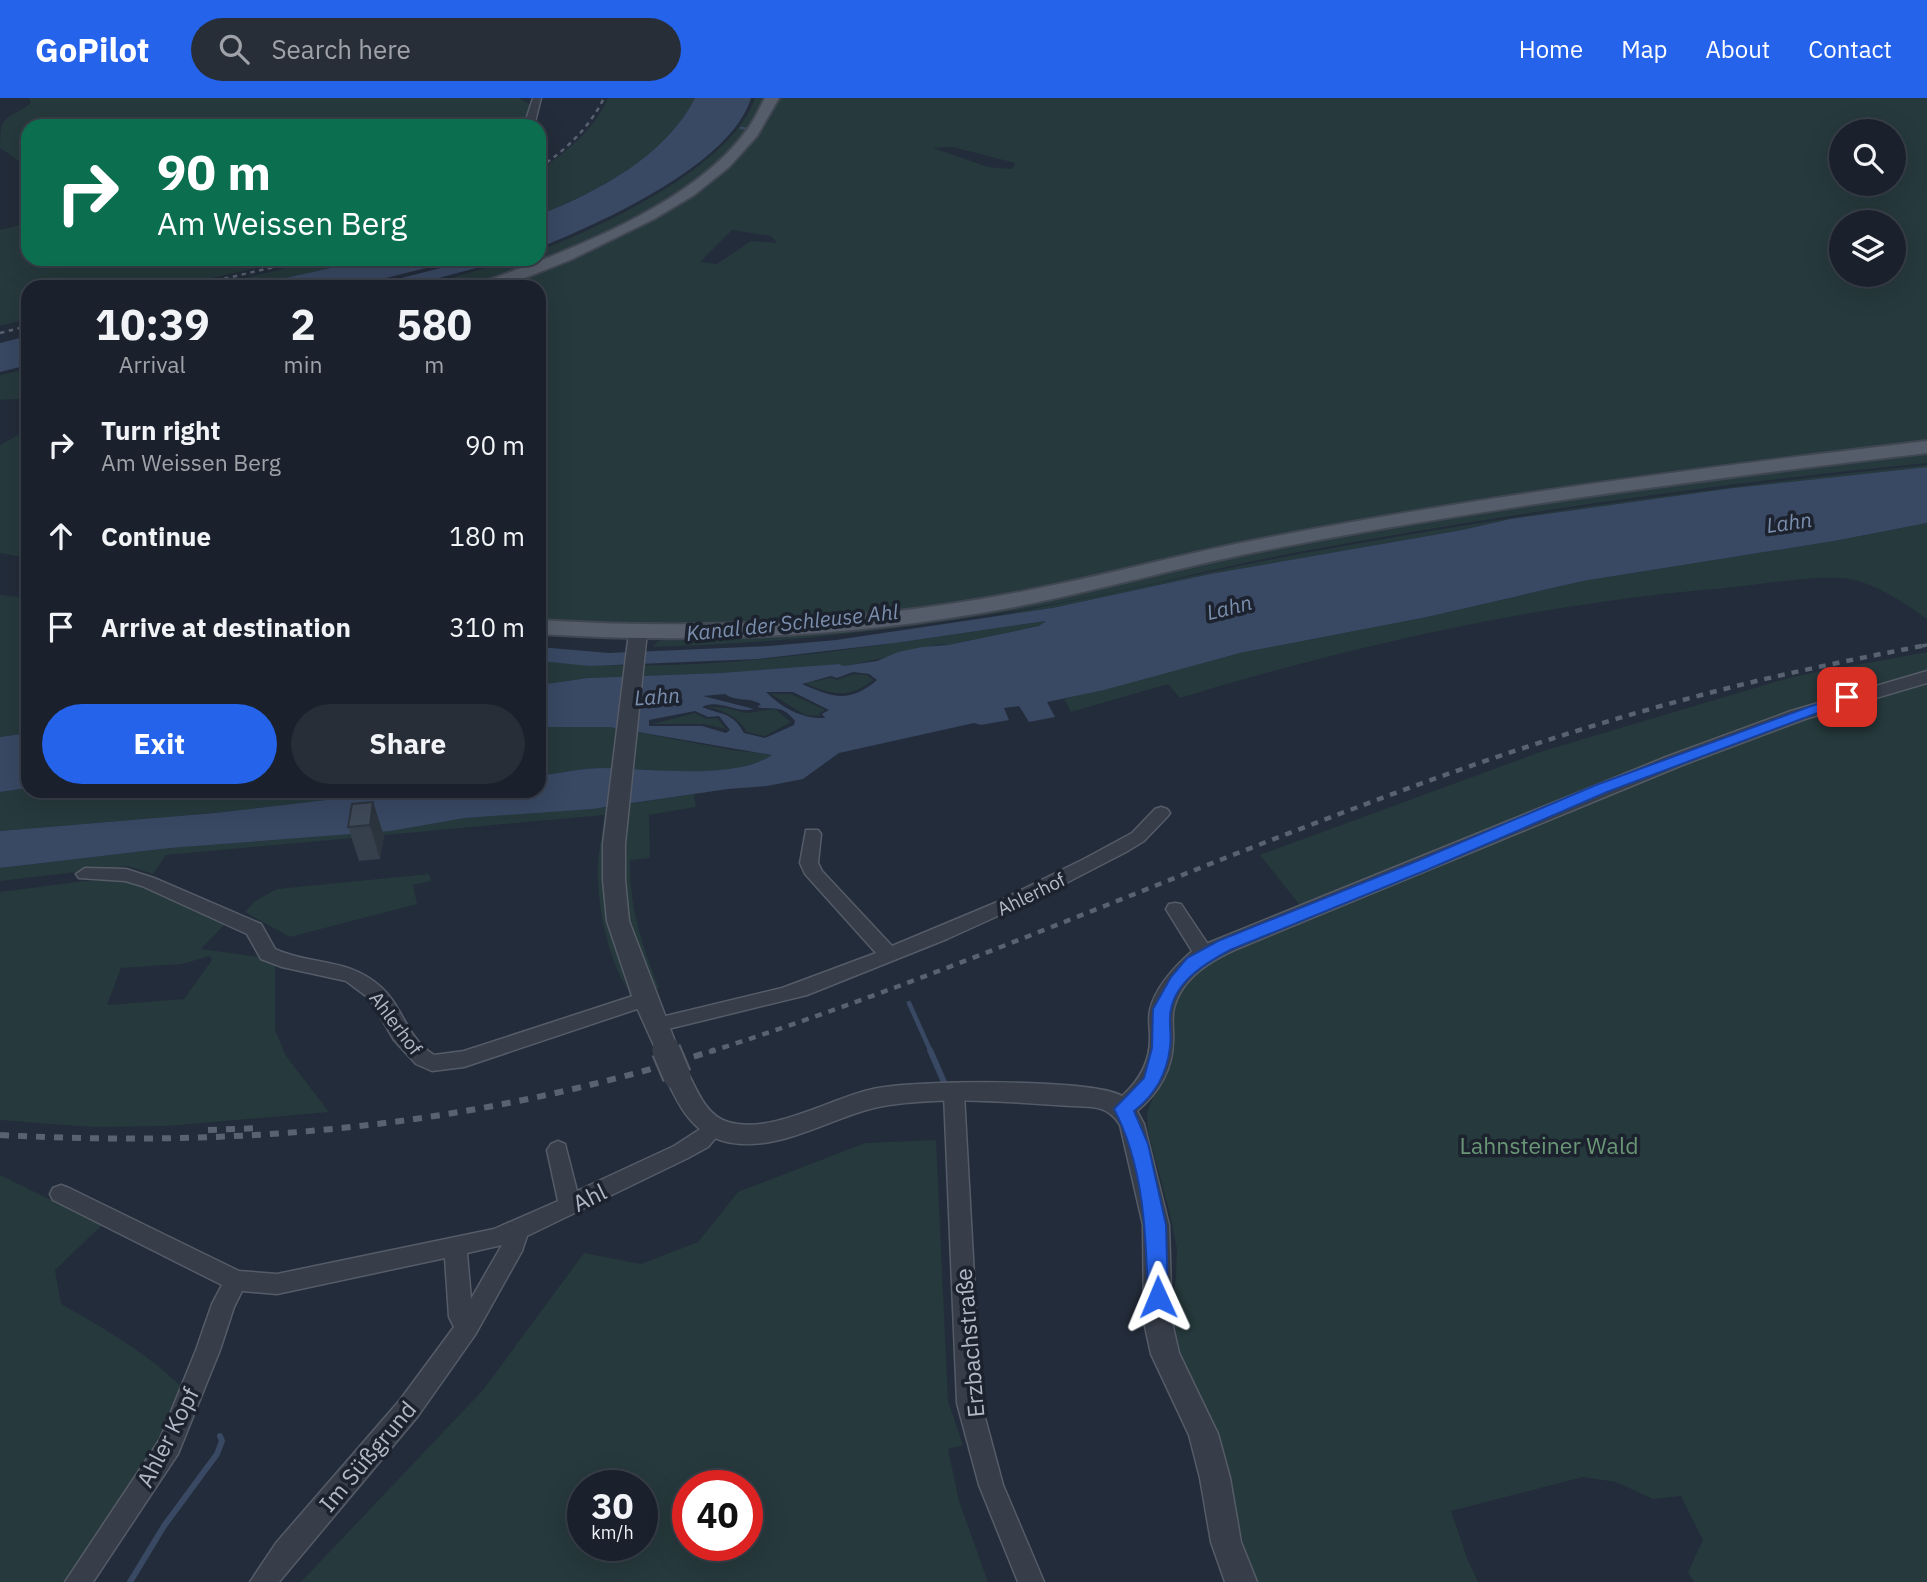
<!DOCTYPE html>
<meta charset="utf-8">
<style>
:root{--surface:#1a212c;--page:#272e38;--text:#f1f3f6;--muted:#9fa3a9;--line:#383e48;--accent:#2563eb}
body{margin:0;font-family:"IBM Plex Sans",sans-serif;background:var(--page);color:var(--text);height:100vh;display:flex;flex-direction:column;font-size:26px;white-space:nowrap}
*{box-sizing:border-box;margin:0}
p{font-size:23px;color:var(--muted)}
.icon{flex:none;width:38px;height:38px;fill:none;stroke:currentColor;stroke-width:2;stroke-linecap:round;stroke-linejoin:round}
.map{position:relative;flex:1;overflow:hidden}
.sheet{position:absolute;left:21px;top:182px;width:525px;height:518px;display:flex;flex-direction:column;background:var(--surface);border-radius:21px;box-shadow:0 7px 28px #0002,0 0 0 2px var(--line)}
.sheet>*{flex:none}
.banner{position:absolute;left:21px;top:21px;width:525px;height:147px;border-radius:21px;box-shadow:0 7px 28px #0002,0 0 0 2px var(--line);background:#0b6e4f;color:#fff;overflow:hidden}
.tools{position:absolute;left:1829px;top:21px;display:grid;gap:14px}
.tools a{display:grid;place-items:center;width:77px;height:77px;border-radius:50%;background:var(--surface);box-shadow:0 7px 28px #0002,0 0 0 2px var(--line);font-size:35px}
.speed{position:absolute;left:567px;top:1372px;display:flex;gap:14px;font-size:35px;font-weight:700;text-align:center}
.speed>*{display:grid;place-content:center;width:91px;height:91px;border-radius:50%;background:var(--surface);box-shadow:0 7px 28px #0002,0 0 0 2px var(--line);line-height:1}
.speed small{font-size:18px;font-weight:400}
.speed .limit{border:10px solid #d22;background:#fff;color:#111}
.pin{position:absolute;display:grid;place-items:center;width:60px;height:60px;color:#fff;margin:-30px;border-radius:14px;box-shadow:0 4px 10px #0006}
.me{position:absolute;width:77px;margin:-38px;rotate:359deg;stroke-linejoin:round;filter:drop-shadow(0 0 5px #0008)}
.turn{display:flex;align-items:center;gap:24px;height:147px;padding:0 21px;font-size:32px}
.turn .icon{width:91px;height:91px;stroke-width:2.5}
.turn b{display:block;font-size:49px;line-height:60px}
.eta{display:flex;justify-content:space-evenly;align-items:center;height:119px;text-align:center}
.eta b{font-size:42px;font-weight:700;line-height:49px}
.cta{display:flex;gap:14px;margin-top:auto;padding:14px 21px}
.cta a{flex:1;height:80px;border-radius:42px;background:var(--accent);color:#fff;font-size:28px;font-weight:700;line-height:80px;text-align:center}
.cta a+a{background:var(--page);color:var(--text)}
ul{padding:0;list-style:none}
li{display:flex;align-items:center;gap:21px;height:91px;padding:0 21px}
li div{flex:1}
li b{display:block;font-size:26px}
li em{font-style:normal}
header{display:flex;align-items:center;gap:42px;box-sizing:border-box;height:98px;padding:0 35px;background:var(--accent);color:#fff}
header strong{font-size:33px}
nav{display:flex;gap:38px;margin-inline-start:auto;font-size:24px}
.search{width:490px;height:63px;background:var(--page);display:flex;align-items:center;gap:18px;box-sizing:border-box;padding:0 24px;border-radius:38px;color:var(--muted);font-size:26px}
.map>svg:first-child{display:block}
</style>
<header>
<strong>GoPilot</strong>
<div class="search"><svg class="icon" aria-label="search" viewBox="0 0 24 24"><circle cx="10" cy="10" r="6"/><path d="M15 15l6 6"/></svg>Search here</div>
<nav><a>Home</a><a>Map</a><a>About</a><a>Contact</a></nav>
</header>
<div class="map">
<svg width="1927" height="1484" viewBox="0 0 1927 1484">
<rect width="100%" height="100%" fill="#232c3a"/>
<g fill="#26393c" fill-rule="evenodd">
<path d="M29 0H518L532 7 525 28H28V62L19 63 0 50C0 14 6 23 31 5Z"/>
<path d="M608 0H695C666 59 597 93 539 117V73C567 53 594 32 608 0Z"/>
<path d="M755 0H768L739 46 704 78 655 111 594 142 475 189H421L517 161H539V153C603 128 732 68 755 0Z"/>
<path d="M777 0H1927V347L1648 379 1025 495 872 520 709 528 539 525V189H511L522 179 651 120 756 37ZM1841 33H1894V86H1841ZM953 49 1015 65V66L1012 71 988 69 933 50ZM1841 124H1894V177H1841ZM732 132 771 138 777 145 751 143 717 166 700 164Z"/>
<path d="M28 125V161H295L172 189H28V221L0 228V132Z"/>
<path d="M324 161H372L244 189H207Z"/>
<path d="M28 271V300L0 302V277Z"/>
<path d="M27 332 28 333V460L0 455V347Z"/>
<path d="M1927 352V365C1719 385 1511 415 1305 453 1233 466 1162 485 1090 499 945 527 800 545 653 549L658 543 670 541 814 535 1509 407Z"/>
<path d="M1927 367V369L1733 390 1510 421 1462 432 1210 476 1052 510 978 521C1087 502 1195 476 1304 455 1510 417 1719 388 1927 367Z"/>
<path d="M1927 425V521C1903 504 1871 482 1841 480 1805 478 1752 488 1714 491 1533 507 1354 547 1180 600L1168 586 1071 614 1064 601 1240 555 1427 519 1583 483 1834 443Z"/>
<path d="M0 497 28 500V635L0 639Z"/>
<path d="M1047 523 1039 528 948 547 942 546C908 552 877 563 843 568L839 566 720 575 588 580 539 587V563C708 580 880 546 1047 523Z"/>
<path d="M1927 554V1484H1694L1688 1474 1703 1442 1681 1398 1653 1401 1616 1384 1583 1379 1451 1413 1467 1460 1478 1484H1253L1227 1380 1176 1259 1170 1227 1176 1179 1177 1151 1169 1112 1148 1034 1147 1014 1157 991 1166 914 1189 878 1210 862 1307 816 1260 757 1543 653 1792 579Z"/>
<path d="M854 576 867 577 873 582C850 601 831 597 805 585L831 580 837 582Z"/>
<path d="M771 596H791L825 612 819 616 821 618 805 617Z"/>
<path d="M706 608 727 610 746 615 775 611 791 624 765 638 747 634C737 617 723 613 706 608Z"/>
<path d="M695 615 707 621 717 620 726 631 704 626H652Z"/>
<path d="M539 629H609L732 652 774 657C724 684 658 670 603 670 582 670 560 675 539 678Z"/>
<path d="M28 690V693H402L215 715 0 733V694Z"/>
<path d="M694 696 696 709 649 717 650 760 630 762C629 808 642 848 659 890L650 893 628 829 622 745 626 744 630 706Z"/>
<path d="M607 709 604 785 608 824 627 891C607 857 596 804 598 765 599 749 603 733 604 717L166 757 153 776 128 768 0 783V770L170 750 391 733 465 720Z"/>
<path d="M429 776 431 783 413 787 417 806 290 839 245 814 255 803 277 791Z"/>
<path d="M121 782 143 788 227 824 201 851 260 859 275 866V932L286 958 329 1014 168 1028 92 1029 0 1022V794L84 783ZM210 858 212 862 184 901 107 907 121 870 182 866Z"/>
<path d="M936 1042 948 1303 963 1347 948 1351 959 1403 988 1484H301L483 1292 584 1155 641 1166 698 1144 738 1094 865 1045ZM583 1388H642V1447H583ZM688 1388H747V1447H688Z"/>
<path d="M0 1077 102 1127 55 1172 61 1206C109 1233 152 1258 190 1297L78 1484H0Z"/>
</g>
<g fill="#394863" fill-rule="evenodd">
<path d="M695 0H751C731 67 600 125 539 150V117C597 94 666 58 695 0Z"/>
<path d="M372 161H462L350 189H244Z"/>
<path d="M476 161H510L405 189H366Z"/>
<path d="M28 238V267L0 274V245Z"/>
<path d="M1927 369V425L1834 443 1583 483 1427 519 1240 555 1104 592 1047 604 1055 619 1029 624 1019 608 1004 610 1009 622 981 627 974 625 839 655 803 681 767 688 728 691 592 711 465 720 391 733 170 750 0 770V733L215 715 402 693H539V678C560 675 582 670 603 670 649 670 734 683 772 657L609 629H539V587L588 580 720 575 839 566 843 568 877 563 898 554 922 549 948 547 1039 528 1046 523 895 545 758 561 590 568 539 563V549L609 555 769 548 836 542 1052 510 1210 476 1462 432 1510 421 1733 390ZM853 574 869 576 877 582C850 605 833 600 802 586L831 578 837 580ZM766 594H793L829 612 822 616 825 620C802 621 782 610 766 594ZM725 596C736 604 749 599 761 606L757 609C773 613 781 605 795 623L794 627 765 640 744 635C732 613 720 617 702 609 718 600 737 616 754 611L703 598ZM695 613 708 619 719 618 730 632 726 635 702 628H649V622Z"/>
<path d="M28 635V690L0 694V639Z"/>
</g>
<g fill="none" stroke-linecap="round" stroke-linejoin="round">
<g stroke="#394863" stroke-width="2.5">
<path d="M741 30 749 31"/>
<path d="M534 161 541 164"/>
</g>
<path stroke="#394863" stroke-width="4.5" d="M909 905 931 954"/>
<g stroke="#394863" stroke-width="6">
<path d="M930 952 944 984"/>
<path d="M130 1484 164 1428 217 1356 222 1343 220 1338"/>
</g>
<g stroke="#555c68" stroke-width="3">
<g id="minor">
<path d="M533 0H541L534 28H524Z"/>
<path d="M1161 709 1167 711 1170 715 1167 719 1144 743 1126 754 1037 800 947 841 807 897 656 934 649 932 646 927 649 922 782 890 876 855 805 776 800 765 806 732H818L821 736 818 765 822 773 892 848 995 805 1084 761 1132 735 1155 711Z"/>
<path d="M85 770 126 771 154 780 261 826 275 851C313 868 347 859 381 889 402 907 407 941 434 957L464 953 645 894 652 896 655 901 652 906 464 969 432 973 416 966 394 942 370 901 346 883 282 869 261 861 247 836 142 788 125 783 79 780 76 776Z"/>
<path d="M1175 805 1181 806 1211 851 1213 856 1211 861H1197L1169 816 1166 811 1169 806Z"/>
<path d="M954 988 961 990 964 996 981 1305 1003 1387 1044 1484H1018L979 1387 957 1305 944 996 947 990Z"/>
<path d="M714 1022 721 1024 724 1030 708 1049 688 1060 527 1138 522 1153 475 1237 418 1318 279 1484H250L276 1445 400 1302 454 1229 449 1219 445 1160 277 1196 242 1193 234 1209 220 1252 178 1356 93 1484H65L160 1341 196 1252 212 1206 222 1187 53 1102 50 1096 53 1090 61 1087 69 1090 239 1173 277 1176 494 1131 558 1103 547 1052 551 1046 558 1043 565 1046 577 1093 674 1048ZM502 1147 471 1201 467 1155Z"/>
</g>
</g>
<g stroke="#555c68" stroke-width="3">
<g id="tertiary">
<path d="M638 529 647 534 625 746V782L629 823 676 946 672 952 664 955 656 952 633 901 607 823 603 782V746L629 534Z"/>
<path d="M1927 573V585L1805 621 1680 668 1239 850C1212 862 1182 879 1174 910 1171 921 1174 932 1173 943 1173 971 1158 996 1137 1013L1144 1026 1169 1127 1172 1224 1179 1255 1218 1336 1230 1380 1241 1444 1257 1484H1225L1211 1444 1200 1380 1189 1337 1151 1256 1144 1224 1143 1127 1120 1027C1113 1016 1106 1011 1092 1009 1025 1006 955 997 889 1007 834 1015 780 1058 723 1043 691 1034 678 1006 665 978L668 971 677 969 686 971C696 990 705 1017 728 1024 771 1037 831 1000 873 991 911 982 1093 980 1122 998 1140 982 1150 964 1150 940 1150 930 1148 921 1150 912 1156 887 1177 866 1196 850L1666 659 1791 613Z"/>
</g>
</g>
<g stroke="#404753" stroke-width="4">
<g id="primary">
<path d="M765 0H779L757 38 729 69 694 97 654 121 570 162 502 189H479L481 185C567 153 691 109 747 32 754 23 759 11 765 0Z"/>
<path d="M1927 343V355C1708 381 1488 409 1271 451 1183 468 1097 493 1009 510 854 539 697 546 539 536V522C697 532 854 525 1009 496 1097 480 1183 455 1271 439 1488 397 1708 369 1927 343Z"/>
</g>
</g>
<use href="#minor" fill="#373e4a" fill-rule="evenodd"/>
<use href="#tertiary" fill="#373e4a" fill-rule="evenodd"/>
<use href="#primary" fill="#555d6a" fill-rule="evenodd"/>
<g stroke="#596271" stroke-width="2.5" stroke-dasharray="4.5 4.5" stroke-linecap="butt">
<path d="M539 70C567 51 589 30 604 0"/>
<path d="M189 189 308 161"/>
<path d="M0 235 28 228"/>
</g>
<path stroke="#596271" stroke-width="3.5" stroke-dasharray="5 5" stroke-linecap="butt" d="M1922 548 1927 547"/>
<path stroke="#596271" stroke-width="4.5" stroke-dasharray="7 7" stroke-linecap="butt" d="M709 954C927 885 1136 792 1350 712 1463 669 1577 630 1694 599 1771 578 1849 562 1927 547"/>
<g stroke="#596271" stroke-width="6" stroke-dasharray="9 9" stroke-linecap="butt">
<path d="M208 1032 261 1030"/>
<path d="M0 1037C252 1050 473 1028 715 952"/>
</g>
<g stroke="#555c68" stroke-width="24" stroke-linecap="butt">
<path id="tertiary-bridge-far1" d="M664 946 667 954"/>
</g>
<g stroke="#555c68" stroke-width="31" stroke-linecap="butt">
<path id="tertiary-bridge" d="M666 952 677 978"/>
</g>
<use href="#tertiary-bridge-far1" stroke="#373e4a" stroke-width="21"/>
<use href="#tertiary-bridge" stroke="#373e4a" stroke-width="27"/>
</g>
<path fill="#36404d" d="M352 706 384 738 380 761 359 763 348 729Z"/>
<path fill="#2c343e" d="M373 704 384 738 380 761 370 727Z"/>
<path fill="#3f4a59" stroke="#2c343e" stroke-width="2" d="M373 704 370 727 348 729 352 706Z"/>
<path fill="#2563eb" stroke="#184099" stroke-width="2" d="M1847 595 1855 599 1852 602 1607 694 1429 771 1230 852C1206 865 1177 882 1171 911 1168 923 1172 937 1170 949 1167 976 1155 997 1134 1013L1148 1046 1166 1127 1168 1199 1165 1205 1158 1208 1151 1205 1148 1199C1146 1136 1144 1068 1114 1011L1144 980 1152 950 1153 911 1171 879 1187 860 1218 843 1417 763 1596 687Z"/>
<g text-anchor="middle" dominant-baseline="central" stroke-width="7" stroke-linejoin="round" paint-order="stroke">
<g font-size="19" fill="#b2b9c6" stroke="#1c232f">
<text transform="translate(1031 796) rotate(-26)">Ahlerhof</text>
<text transform="translate(396 925) rotate(53)">Ahlerhof</text>
</g>
<g font-size="21" font-style="italic" fill="#7b8ead" stroke="#1c232f">
<text transform="translate(1789 424) rotate(-8)">Lahn</text>
<text transform="translate(1229 509) rotate(-14)">Lahn</text>
<text transform="translate(792 524) rotate(-6)">Kanal der Schleuse Ahl</text>
<text transform="translate(657 598) rotate(-4)">Lahn</text>
</g>
<g font-size="23" fill="#6a9676" stroke="#1c232f">
<text x="1549" y="1047">Lahnsteiner Wald</text>
</g>
<g font-size="23" fill="#b2b9c6" stroke="#1c232f">
<text transform="translate(589 1099) rotate(-26)">Ahl</text>
<text transform="translate(969 1245) rotate(-95)">Erzbachstraße</text>
<text transform="translate(167 1339) rotate(-63)">Ahler Kopf</text>
<text transform="translate(367 1358) rotate(-50)">Im Süßgrund</text>
</g>
</g>
</svg>
<div class="tools">
<a><svg class="icon" aria-label="search" viewBox="0 0 24 24"><circle cx="10" cy="10" r="6"/><path d="M15 15l6 6"/></svg></a>
<a><svg class="icon" aria-label="layers" viewBox="0 0 24 24"><path d="M12 4l9 5-9 5-9-5zM3 14l9 5 9-5"/></svg></a>
</div>
<div class="speed"><div>30<small>km/h</small></div><div class="limit">40</div></div>
<div class="pin" style="left:1847px;top:599px;background:#d93025"><svg class="icon" aria-label="arrive" viewBox="0 0 24 24"><path d="M6 21V4h12l-3 4 3 4H6"/></svg></div>
<svg class="me" style="left:1158px;top:1199px" viewBox="-20 -20 40 40"><path d="M0-17L14 15 0 8-14 15z" fill="#2563eb" stroke="#fff" stroke-width="4"/></svg>
<div class="banner">
<div class="turn"><svg class="icon" aria-label="right" viewBox="0 0 24 24"><path d="M7 20v-9h11M14 6l5 5-5 5"/></svg><div><b>90 m</b>Am Weissen Berg</div></div>
</div>
<section class="sheet">
<div class="eta">
<div><b>10:39</b><p>Arrival</p></div>
<div><b>2</b><p>min</p></div>
<div><b>580</b><p>m</p></div>
</div>
<ul>
<li><svg class="icon" aria-label="right" viewBox="0 0 24 24"><path d="M7 20v-9h11M14 6l5 5-5 5"/></svg><div><b>Turn right</b><p>Am Weissen Berg</p></div><em>90 m</em></li>
<li><svg class="icon" aria-label="ahead" viewBox="0 0 24 24"><path d="M12 20V5M6 11l6-6 6 6"/></svg><div><b>Continue</b></div><em>180 m</em></li>
<li><svg class="icon" aria-label="arrive" viewBox="0 0 24 24"><path d="M6 21V4h12l-3 4 3 4H6"/></svg><div><b>Arrive at destination</b></div><em>310 m</em></li>
</ul>
<div class="cta"><a>Exit</a><a>Share</a></div>
</section>
</div>
